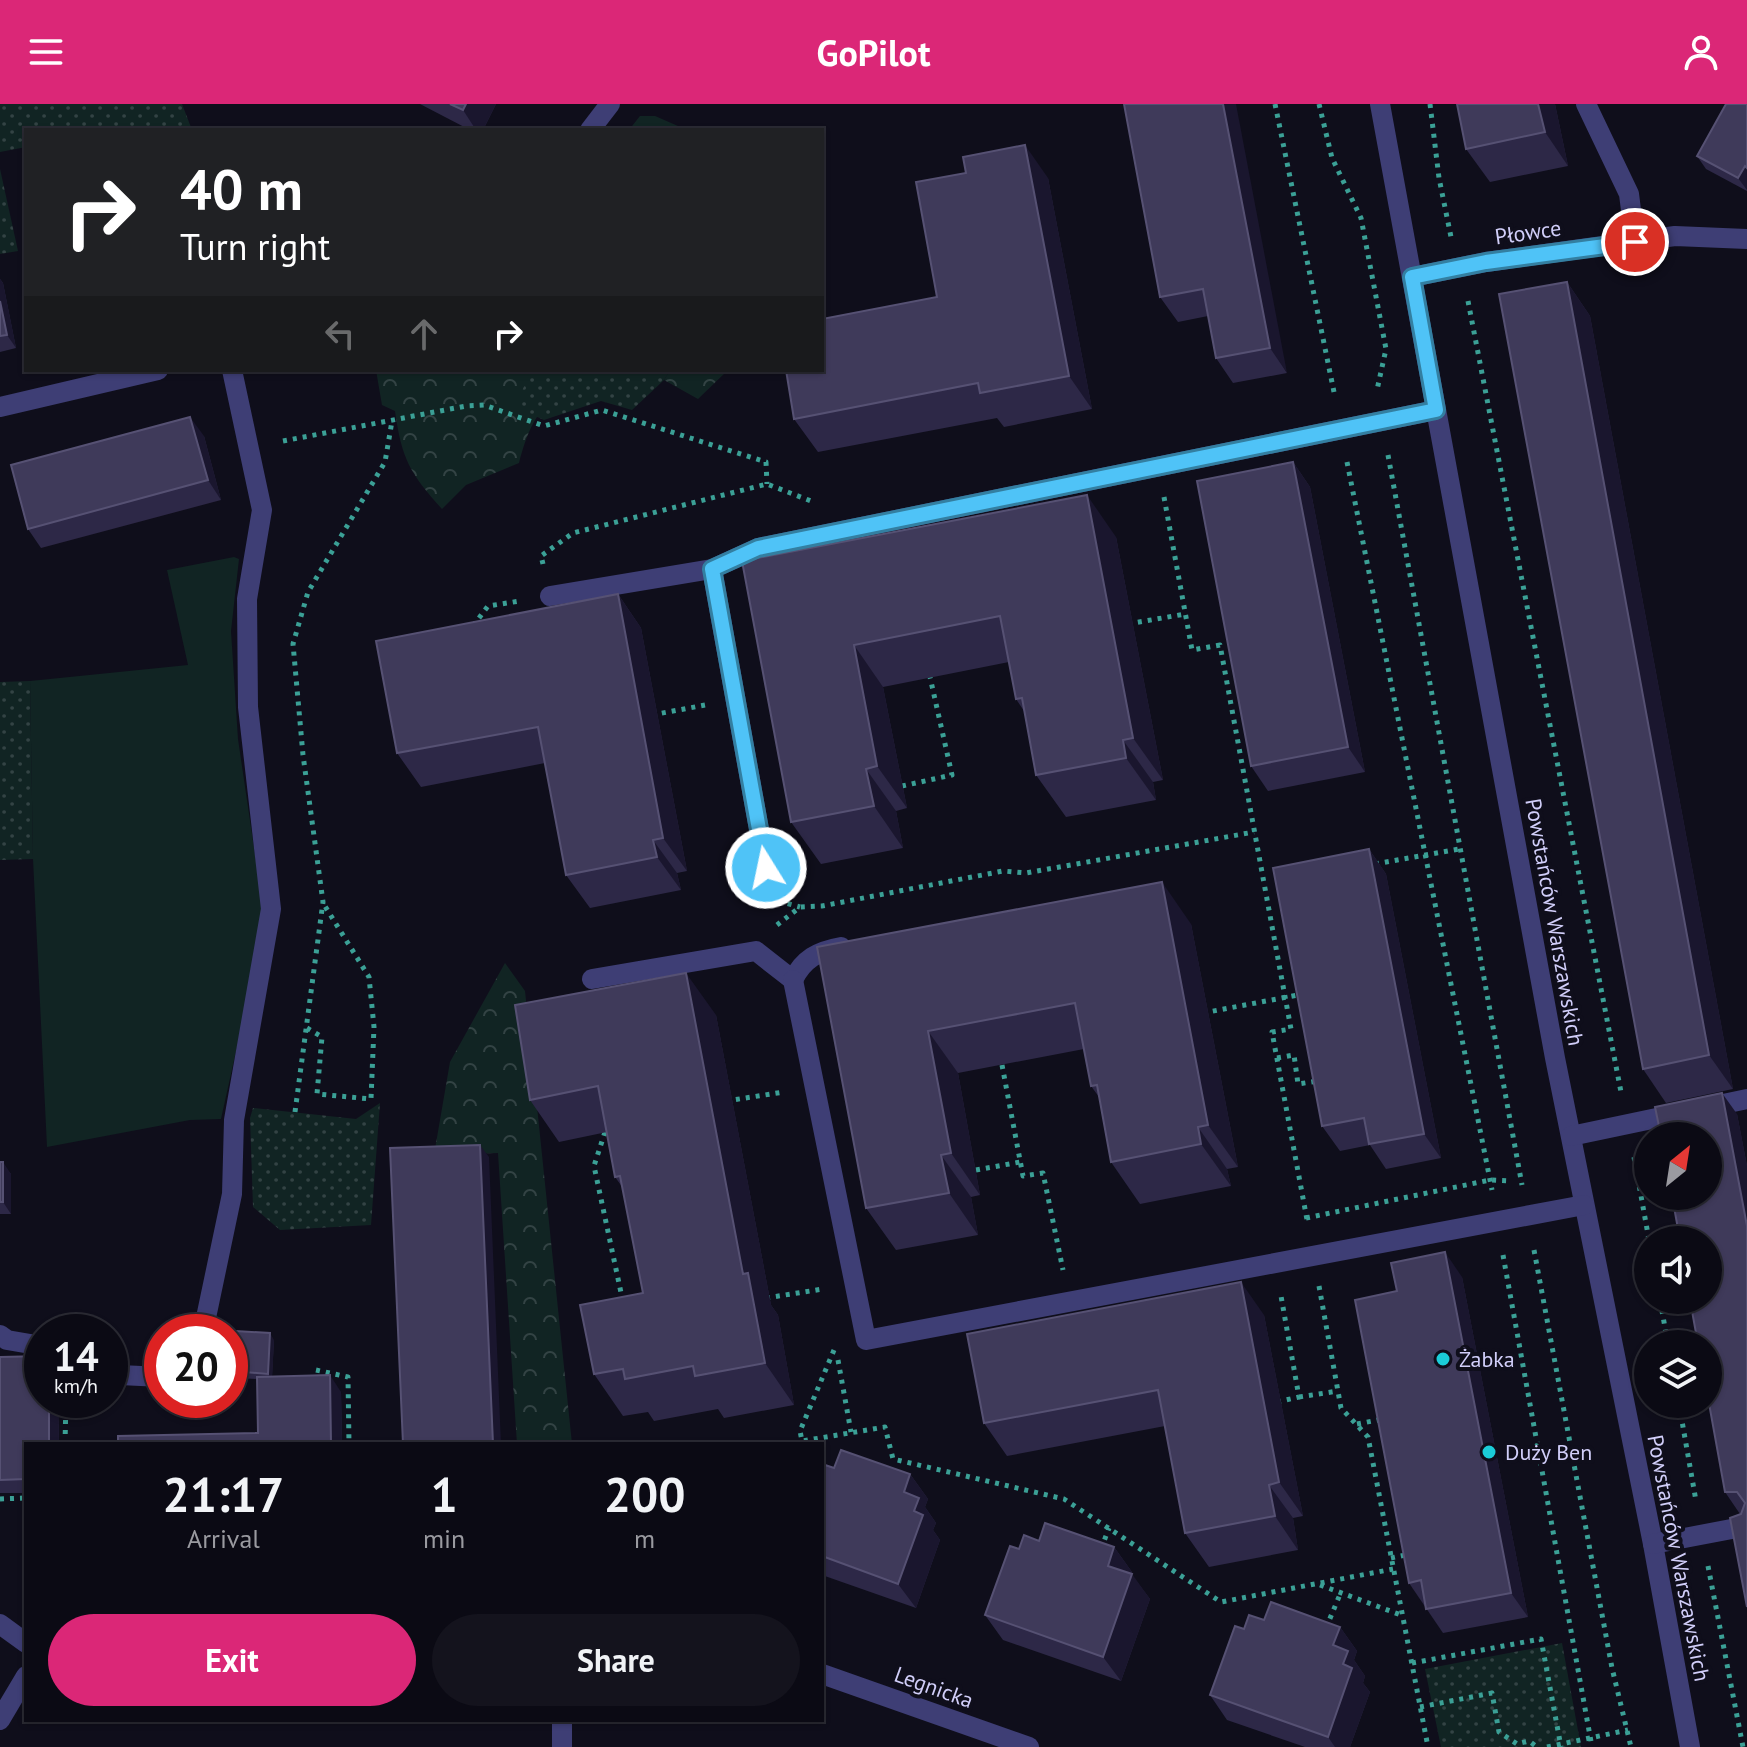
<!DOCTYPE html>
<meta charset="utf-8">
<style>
:root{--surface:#0b0a14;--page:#14131d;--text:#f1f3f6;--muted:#9a9aa0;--line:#2b2b34;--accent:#db2777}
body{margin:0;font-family:"PT Sans",sans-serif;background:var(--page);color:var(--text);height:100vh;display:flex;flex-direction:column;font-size:30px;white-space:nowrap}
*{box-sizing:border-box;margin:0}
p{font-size:26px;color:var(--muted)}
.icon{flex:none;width:44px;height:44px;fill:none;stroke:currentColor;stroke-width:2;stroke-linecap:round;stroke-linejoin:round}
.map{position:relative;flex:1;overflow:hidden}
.sheet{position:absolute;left:24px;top:1338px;width:800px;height:280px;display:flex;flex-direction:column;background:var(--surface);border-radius:0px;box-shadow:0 2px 6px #0004,0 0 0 2px var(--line)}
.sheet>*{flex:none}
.top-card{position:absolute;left:24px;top:24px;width:800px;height:244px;border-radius:0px;box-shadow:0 2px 6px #0004,0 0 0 2px var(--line);background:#202124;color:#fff;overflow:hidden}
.needle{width:52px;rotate:30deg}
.buttons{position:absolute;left:1634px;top:1018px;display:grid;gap:16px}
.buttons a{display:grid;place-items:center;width:88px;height:88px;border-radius:50%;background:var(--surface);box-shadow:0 2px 6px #0004,0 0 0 2px var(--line);font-size:40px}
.speed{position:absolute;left:24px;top:1210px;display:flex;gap:16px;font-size:40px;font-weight:700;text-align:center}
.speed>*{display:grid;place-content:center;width:104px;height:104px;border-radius:50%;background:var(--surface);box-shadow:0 2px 6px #0004,0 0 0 2px var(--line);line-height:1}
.speed small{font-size:20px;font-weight:400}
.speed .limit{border:12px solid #d22;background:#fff;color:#111}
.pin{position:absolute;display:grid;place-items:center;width:68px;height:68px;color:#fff;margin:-34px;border:4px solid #fff;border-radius:50%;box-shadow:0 2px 8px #0007}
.me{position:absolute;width:88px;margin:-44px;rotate:350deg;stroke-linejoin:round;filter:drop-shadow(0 0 6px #0008)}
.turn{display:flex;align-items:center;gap:28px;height:168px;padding:0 24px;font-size:36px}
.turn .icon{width:104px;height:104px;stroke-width:2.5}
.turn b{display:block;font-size:56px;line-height:68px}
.lanes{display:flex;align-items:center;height:76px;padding:0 24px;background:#0003;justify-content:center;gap:40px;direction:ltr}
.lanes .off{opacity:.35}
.eta{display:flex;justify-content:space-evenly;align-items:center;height:136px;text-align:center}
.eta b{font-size:48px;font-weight:700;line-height:56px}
.cta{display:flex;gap:16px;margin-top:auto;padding:16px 24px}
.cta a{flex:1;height:92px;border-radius:48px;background:var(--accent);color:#fff;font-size:32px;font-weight:700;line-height:92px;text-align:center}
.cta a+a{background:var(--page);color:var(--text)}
header{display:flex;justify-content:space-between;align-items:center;height:104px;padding:0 24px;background:var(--accent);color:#fff;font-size:36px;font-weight:700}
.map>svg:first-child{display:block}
</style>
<header><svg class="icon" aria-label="menu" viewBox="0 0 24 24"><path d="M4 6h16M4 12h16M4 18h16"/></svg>GoPilot<svg class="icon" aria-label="person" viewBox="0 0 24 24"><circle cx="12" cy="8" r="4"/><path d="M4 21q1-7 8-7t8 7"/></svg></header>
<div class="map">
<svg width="1747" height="1643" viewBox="0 0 1747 1643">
<defs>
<pattern id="forest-crowns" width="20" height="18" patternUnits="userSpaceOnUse" patternTransform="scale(2)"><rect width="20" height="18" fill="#112423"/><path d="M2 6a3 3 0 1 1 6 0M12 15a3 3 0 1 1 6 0" fill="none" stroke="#334344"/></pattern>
<pattern id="park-dots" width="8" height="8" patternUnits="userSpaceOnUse" patternTransform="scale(2)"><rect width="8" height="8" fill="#112423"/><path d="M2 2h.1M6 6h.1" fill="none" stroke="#334344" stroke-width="1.8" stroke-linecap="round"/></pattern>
</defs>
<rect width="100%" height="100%" fill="#0f0e1b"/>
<path fill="#112423" d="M234 453 239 455 231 527 238 635 262 798 258 848 221 1015 190 1016 47 1043 33 755 30 577 188 561 167 466Z"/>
<g fill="url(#forest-crowns)">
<path d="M640 12H655L687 26H629Z"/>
<path d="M376 266H599C549 297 535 299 519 359L466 381 442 405C410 369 402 356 395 307L382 301Z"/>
<path d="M670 266H728L698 295 664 276Z"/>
<path d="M505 859 525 887 572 1340H517L498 1049 434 1051 450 958Z"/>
</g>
<g fill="url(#park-dots)">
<path d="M0 0H182L192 26H26V43L0 48Z"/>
<path d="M0 65 18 147 0 150Z"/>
<path d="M532 266H670L664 276 632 306 601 297 544 316 524 307 519 293Z"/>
<path d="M30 577 33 755 0 756V578Z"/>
<path d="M380 999 371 1121 280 1126 253 1103 250 1014 253 1004 356 1015Z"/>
<path d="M1562 1539 1581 1643H1441L1425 1565Z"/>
</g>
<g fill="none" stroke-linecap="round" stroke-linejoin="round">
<g stroke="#3ba096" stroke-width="5" stroke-dasharray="4 6" stroke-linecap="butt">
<path d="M1275 0 1335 293"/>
<path d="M1319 0 1332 54 1361 114 1386 245 1377 286"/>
<path d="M1430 0 1439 74 1451 133"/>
<path d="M1468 197 1621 988"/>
<path d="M283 337 466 302 484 301 544 322 602 306 766 358 767 380"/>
<path d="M1388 351 1522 1081"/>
<path d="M1347 358 1492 1086"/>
<path d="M1164 393 1192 546 1220 541 1291 925 1272 928 1308 1121"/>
<path d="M543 460 541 452 573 429 767 380 811 397"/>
<path d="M1128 520 1185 510"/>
<path d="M473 522 488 502 520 497"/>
<path d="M652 611 705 601"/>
<path d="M902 682 952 671 930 573"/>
<path d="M1375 760 1459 745"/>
<path d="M778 797 800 803"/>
<path d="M777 821 800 803 822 802 1003 767 1026 769 1254 728"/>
<path d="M1203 909 1303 890"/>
<path d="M307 924 322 933 317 990 371 995 374 923 369 873 323 799"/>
<path d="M1277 954 1294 951 1298 980 1318 977"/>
<path d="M1002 961 1023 1072 1043 1069 1063 1166"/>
<path d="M726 997 784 988"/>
<path d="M295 1008 323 798 303 651 293 540 308 488 385 358 392 317"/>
<path d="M605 1028 594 1062 623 1198"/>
<path d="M1634 1053 1649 1136"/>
<path d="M976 1066 1020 1058"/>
<path d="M1306 1114 1490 1076 1512 1077"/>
<path d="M1534 1146 1612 1564 1631 1643"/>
<path d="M1503 1151 1592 1643"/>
<path d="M1319 1182 1341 1304 1368 1333 1428 1643"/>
<path d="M766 1194 823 1185"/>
<path d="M1660 1196 1668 1240"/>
<path d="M834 1246 800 1327 802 1337 885 1323 893 1355 1064 1395 1221 1498 1393 1465"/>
<path d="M838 1256 851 1328"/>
<path d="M316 1266 348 1273 349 1340"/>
<path d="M1299 1293 1338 1287"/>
<path d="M1277 1298 1299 1293 1281 1192"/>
<path d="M1679 1300 1696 1397"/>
<path d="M1357 1320 1383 1315"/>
<path d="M65 1340 66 1296"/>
<path d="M0 1395 26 1394"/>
<path d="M1101 1445 1109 1424"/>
<path d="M1391 1454 1410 1450"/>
<path d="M1708 1462 1743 1643"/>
<path d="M1320 1481 1401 1511"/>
<path d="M1326 1524 1341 1488"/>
<path d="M1412 1559 1541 1535 1561 1643"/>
<path d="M1420 1603 1492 1589 1499 1628 1517 1640 1529 1637 1537 1643"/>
<path d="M1547 1643 1628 1626"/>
</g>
<g stroke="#3e3e75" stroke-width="20">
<path d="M1380 0 1555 954 1653 1440 1690 1643"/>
<path d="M1586 0 1629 90 1635 138"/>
<path d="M590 26 610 0"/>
<path d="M1412 173 1486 158 1675 132 1747 135"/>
<path d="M0 303 158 266"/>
<path d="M712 465 766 764"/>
<path d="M550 492 712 465 758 444 1436 306"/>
<path d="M592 875 756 847 793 876C803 855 818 847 841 843"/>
<path d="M793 876 866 1236 1584 1101"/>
<path d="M1571 1032 1747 995"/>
<path d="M203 1228 232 1090 234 1016 271 805 248 603 247 495 262 406 232 266"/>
<path d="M0 1231 7 1236 42 1242"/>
<path d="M110 1265 120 1271 162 1273"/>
<path d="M1653 1440 1747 1422"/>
<path d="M0 1520 26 1539"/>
<path d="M822 1570 1029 1643"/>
<path d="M0 1616 26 1572"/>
<path d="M562 1643V1616"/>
</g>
</g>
<g fill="#2d2847">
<path d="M420 0H496L483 26H470Z"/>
<path d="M1124 0 1287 269 1233 279 1216 254 1208 212 1178 218 1160 193Z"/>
<path d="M1555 0 1568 62 1490 78 1466 45Z"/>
<path d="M1747 0V87L1706 65 1697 52Z"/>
<path d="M1048 74 1092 305 1004 323 997 314 818 348 794 315 937 193Z"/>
<path d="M0 175 3 179 16 244 0 248Z"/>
<path d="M1567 178 1590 212 1733 985 1666 999 1643 965Z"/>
<path d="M204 332 221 396 41 444 28 425Z"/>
<path d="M1293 358 1310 383 1365 668 1268 687 1251 662Z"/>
<path d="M1116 433 1163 676 1153 678 1156 696 1066 713 1036 671 1024 607 1016 595 1009 558 883 583 907 704 896 707 903 744 821 760 791 718 742 457Z"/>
<path d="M618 490 641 524 687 767 677 769 681 786 590 804 566 771 545 659 421 683 397 649Z"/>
<path d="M1369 745 1386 770 1441 1054 1386 1065 1370 1041 1340 1047 1322 1022Z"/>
<path d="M1191 820 1238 1063 1227 1065 1231 1082 1140 1100 1111 1058 1099 993 1091 982 1084 945 958 969 980 1091 971 1093 978 1131 896 1146 866 1104 817 843Z"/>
<path d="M716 911 771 1201 778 1211 794 1301 724 1314 718 1305 654 1317 648 1308 623 1312 594 1270 643 1189 623 1084 615 1073 607 1028 559 1038 530 996Z"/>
<path d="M1737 1010 1747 1062V1503L1740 1410 1725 1388Z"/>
<path d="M0 1058 11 1070V1110H0Z"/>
<path d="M1462 1173 1528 1513 1443 1529 1409 1479Z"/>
<path d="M1264 1211 1303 1412 1293 1414 1298 1446 1209 1463 1185 1429 1165 1322 1007 1352 984 1319Z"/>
<path d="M274 1236 272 1272 341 1288 342 1340H118L258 1329 257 1275 237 1274 233 1267Z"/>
<path d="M0 1253 42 1296H58L59 1340H26V1389H0Z"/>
<path d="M822 1360 834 1364 910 1370 928 1395 925 1403 936 1419 933 1426 940 1436 916 1504 822 1471Z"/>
<path d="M1039 1437 1114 1443 1132 1468 1131 1470 1150 1495 1121 1577 1003 1536 985 1511 1019 1445Z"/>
<path d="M1264 1516 1340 1523 1357 1547 1354 1556 1365 1572 1363 1579 1370 1588 1350 1643H1305L1227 1616 1210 1591 1244 1525Z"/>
</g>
<g fill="#1a162e">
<path d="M466 0H496L483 26H476L463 6Z"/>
<path d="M1223 0H1236L1287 269 1270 244Z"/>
<path d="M1538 0H1555L1568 62 1545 28Z"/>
<path d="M1025 41 1048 74 1092 305 1069 272Z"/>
<path d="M1745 62 1747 66V86L1738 74Z"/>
<path d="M0 175 3 179 16 244 7 231 0 197Z"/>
<path d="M1567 178 1590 212 1733 985 1709 951Z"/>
<path d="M190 313 204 332 221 396 208 376Z"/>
<path d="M1293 358 1310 383 1365 668 1348 643Z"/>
<path d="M1087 391 1116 433 1163 676 1133 634Z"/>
<path d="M618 490 641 524 687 767 663 734Z"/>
<path d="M854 541 883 583 907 704 877 662Z"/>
<path d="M1123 636 1153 678 1156 696 1126 654Z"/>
<path d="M866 665 896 707 903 744 874 702Z"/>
<path d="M653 736 677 769 681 786 657 753Z"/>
<path d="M1369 745 1386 770 1441 1054 1424 1030Z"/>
<path d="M1162 778 1191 820 1238 1063 1208 1021Z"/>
<path d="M686 869 716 911 771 1201 778 1211 794 1301 765 1259 743 1170Z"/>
<path d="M928 927 958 969 980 1091 951 1049Z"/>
<path d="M1722 989 1737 1010 1747 1062V1122Z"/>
<path d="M1198 1023 1227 1065 1231 1082 1201 1040Z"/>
<path d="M480 1041 489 1053 501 1340H493Z"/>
<path d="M941 1051 971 1093 978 1131 949 1089Z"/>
<path d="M3 1058 11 1070V1110L3 1098Z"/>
<path d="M1445 1148 1462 1173 1528 1513 1511 1489Z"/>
<path d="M1241 1178 1264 1211 1303 1412 1279 1378Z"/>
<path d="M270 1229 274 1236 272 1276 268 1270Z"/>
<path d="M330 1271 341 1288 342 1340H331Z"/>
<path d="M49 1296H58L59 1340H49Z"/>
<path d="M910 1370 928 1395 925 1403 936 1419 933 1426 940 1436 916 1504 898 1480 914 1407 904 1388Z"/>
<path d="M1269 1381 1293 1414 1298 1446 1275 1412Z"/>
<path d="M1114 1443 1132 1468 1125 1487 1108 1462Z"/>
<path d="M1132 1470 1150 1495 1121 1577 1103 1553Z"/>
<path d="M1340 1523 1357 1547 1354 1556 1365 1572 1363 1579 1370 1588 1350 1643H1335L1328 1633 1343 1560 1333 1541Z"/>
</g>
<g fill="#3f3a5a" stroke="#565173" stroke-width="2">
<path d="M450 0H466L463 6Z"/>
<path d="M1124 0H1223L1270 244 1216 254 1203 185 1160 193Z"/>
<path d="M1457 0H1538L1545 28 1466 45Z"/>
<path d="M1726 0H1747V64L1745 62 1738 74 1697 52Z"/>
<path d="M1025 41 1069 272 980 289 978 279 794 315 786 266H822V215L937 193 916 78 966 69 963 53Z"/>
<path d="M1567 178 1709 951 1643 965 1499 190Z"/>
<path d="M0 197 7 231 0 232Z"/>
<path d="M190 313 208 376 28 425 11 361Z"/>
<path d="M1293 358 1348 643 1251 662 1197 377Z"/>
<path d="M1087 391 1133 634 1123 636 1126 654 1036 671 1022 594 1016 595 1000 512 854 541 877 662 866 665 874 702 791 718 742 457Z"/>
<path d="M618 490 663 734 653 736 657 753 566 771 538 623 397 649 376 537Z"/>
<path d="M1369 745 1424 1030 1369 1040 1364 1014 1322 1022 1273 764Z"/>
<path d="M1162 778 1208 1021 1198 1023 1201 1040 1111 1058 1097 981 1091 982 1075 899 928 927 951 1049 941 1051 949 1089 866 1104 817 843Z"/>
<path d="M686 869 743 1170 748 1169 765 1259 695 1272 693 1262 625 1275 623 1265 594 1270 580 1201 643 1189 620 1072 615 1073 598 982 530 996 515 901Z"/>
<path d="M1722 989 1747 1122V1503L1730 1414 1741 1410 1745 1399 1737 1388H1725L1708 1294V1240H1698L1690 1196H1708V1136H1680L1672 1092H1708V1032H1661L1655 1003Z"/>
<path d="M480 1041 493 1340H403L390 1044Z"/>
<rect x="0" y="1058" width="3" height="40"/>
<path d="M1445 1148 1511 1489 1426 1505 1421 1476 1409 1479 1355 1196 1397 1187 1391 1159Z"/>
<path d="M1241 1178 1279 1378 1269 1381 1275 1412 1185 1429 1158 1286 984 1319 967 1230Z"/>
<path d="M235 1227 270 1229 268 1270 233 1267Z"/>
<path d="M42 1252V1296H49V1340H26V1375L0 1376V1253Z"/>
<path d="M330 1271 331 1340H118V1332L258 1329 257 1273Z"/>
<path d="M841 1346 910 1370 904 1388 919 1394 914 1407 923 1411 898 1480 822 1452V1360L834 1364Z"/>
<path d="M1045 1419 1114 1443 1108 1462 1132 1470 1103 1553 985 1511 1010 1442 1019 1445 1024 1431 1039 1437Z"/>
<path d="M1271 1498 1340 1523 1333 1541 1348 1547 1343 1560 1352 1564 1328 1633 1210 1591 1235 1522 1244 1525 1249 1511 1264 1516Z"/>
</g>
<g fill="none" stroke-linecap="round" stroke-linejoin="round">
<g stroke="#337fa1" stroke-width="20">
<path id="route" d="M766 764 712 465 758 444 1436 306 1412 173 1486 158 1635 138"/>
</g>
<use href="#route" stroke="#4fc3f7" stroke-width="14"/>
</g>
<g fill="#1bccd8" stroke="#0f0e1b" stroke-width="3">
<circle cx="1443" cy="1255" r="8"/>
<circle cx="1489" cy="1348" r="8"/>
</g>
<g text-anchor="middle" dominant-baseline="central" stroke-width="8" stroke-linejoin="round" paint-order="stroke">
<g font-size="22" fill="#d1cef9" stroke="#0f0e1b">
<text transform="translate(1528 128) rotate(-8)">Płowce</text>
<text transform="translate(1555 818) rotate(80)">Powstańców Warszawskich</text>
<text transform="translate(1679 1454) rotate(79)">Powstańców Warszawskich</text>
<text transform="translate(934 1583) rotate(20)">Legnicka</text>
</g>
<g font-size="22" fill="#d1cef9" stroke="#0f0e1b" text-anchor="start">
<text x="1459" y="1255">Żabka</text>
<text x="1505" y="1348">Duży Ben</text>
</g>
</g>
</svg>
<div class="buttons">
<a><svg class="needle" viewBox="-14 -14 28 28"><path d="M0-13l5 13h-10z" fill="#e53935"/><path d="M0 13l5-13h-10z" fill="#9a9aa0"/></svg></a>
<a><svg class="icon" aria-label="sound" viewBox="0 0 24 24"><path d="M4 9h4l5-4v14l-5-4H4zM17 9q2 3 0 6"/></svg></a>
<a><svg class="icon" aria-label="layers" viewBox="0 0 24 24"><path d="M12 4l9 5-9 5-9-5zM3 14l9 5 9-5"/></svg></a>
</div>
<div class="speed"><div>14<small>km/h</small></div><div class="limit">20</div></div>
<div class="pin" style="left:1635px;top:138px;background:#d93025"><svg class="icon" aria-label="arrive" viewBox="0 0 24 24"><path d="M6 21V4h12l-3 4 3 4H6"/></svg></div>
<svg class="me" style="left:766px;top:764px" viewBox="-20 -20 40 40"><circle r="17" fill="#4fc3f7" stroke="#fff" stroke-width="3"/><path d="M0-11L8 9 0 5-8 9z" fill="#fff"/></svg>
<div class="top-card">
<div class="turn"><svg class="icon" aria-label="right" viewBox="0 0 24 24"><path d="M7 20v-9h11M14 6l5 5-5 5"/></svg><div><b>40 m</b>Turn right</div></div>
<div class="lanes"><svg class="icon off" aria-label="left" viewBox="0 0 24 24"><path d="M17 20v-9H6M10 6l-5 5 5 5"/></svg><svg class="icon off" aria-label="ahead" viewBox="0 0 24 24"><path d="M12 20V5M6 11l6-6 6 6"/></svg><svg class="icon" aria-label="right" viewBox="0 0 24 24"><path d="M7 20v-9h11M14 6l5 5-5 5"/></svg></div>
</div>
<section class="sheet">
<div class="eta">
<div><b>21:17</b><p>Arrival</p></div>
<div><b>1</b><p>min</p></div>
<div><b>200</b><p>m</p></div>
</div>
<div class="cta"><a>Exit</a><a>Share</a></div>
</section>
</div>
